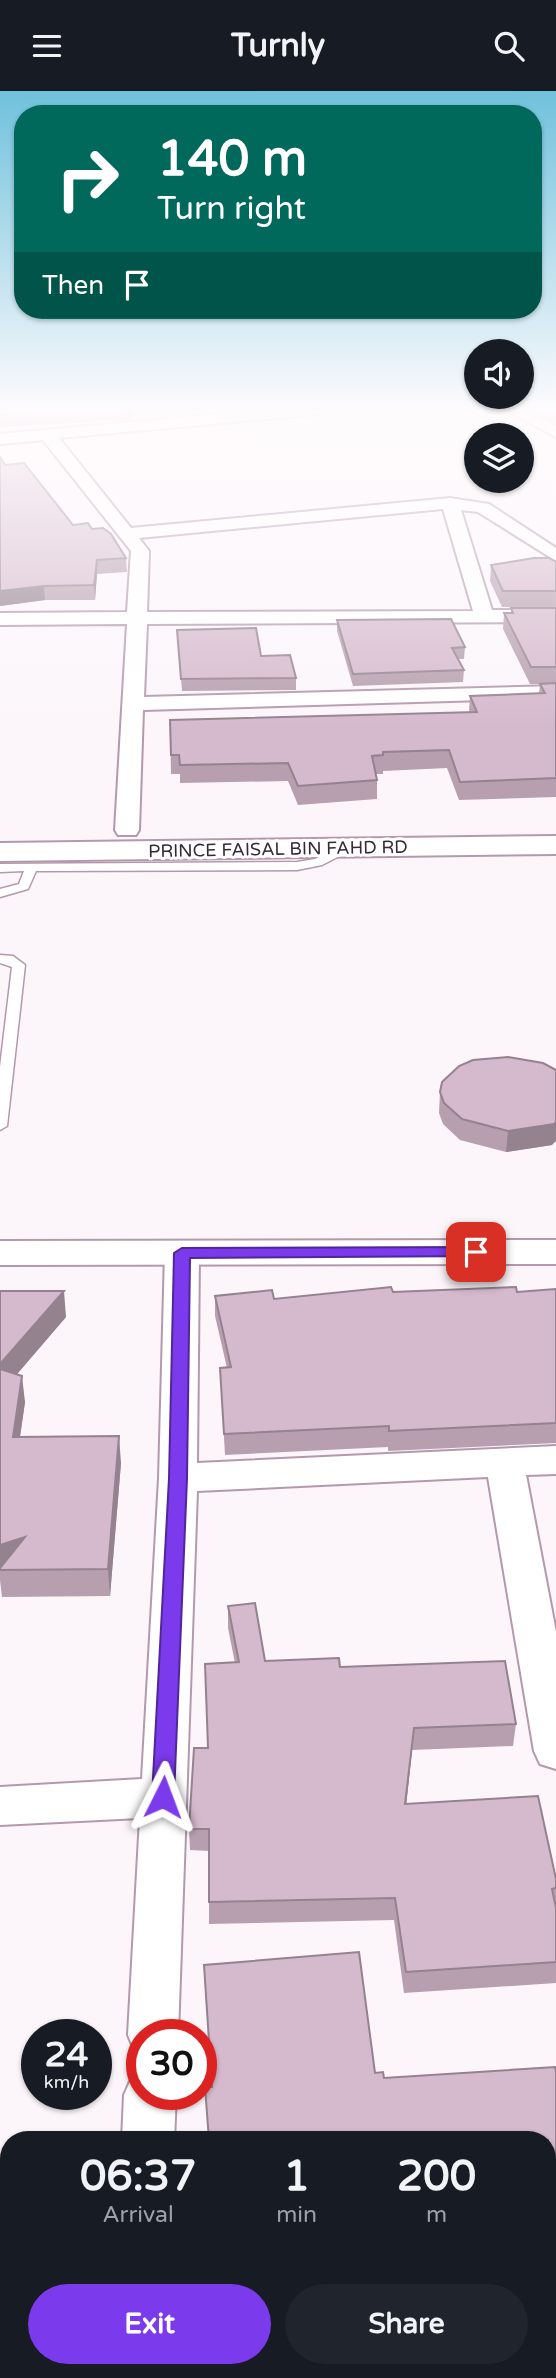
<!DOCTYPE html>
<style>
:root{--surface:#171b24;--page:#20242c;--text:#f1f3f6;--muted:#9ea1a6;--accent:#7c3aed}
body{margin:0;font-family:"Varela Round",sans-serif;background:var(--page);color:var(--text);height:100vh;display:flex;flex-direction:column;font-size:26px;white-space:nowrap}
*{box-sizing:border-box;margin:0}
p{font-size:23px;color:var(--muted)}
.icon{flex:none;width:38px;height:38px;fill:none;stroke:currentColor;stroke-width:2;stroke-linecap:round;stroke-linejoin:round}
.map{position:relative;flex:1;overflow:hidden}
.panel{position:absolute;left:0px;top:2040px;width:556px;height:247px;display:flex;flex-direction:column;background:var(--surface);border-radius:28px 28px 0 0;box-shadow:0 2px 5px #0004}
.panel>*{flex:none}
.top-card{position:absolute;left:14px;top:14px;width:528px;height:214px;border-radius:28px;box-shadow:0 2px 5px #0004;background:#00695c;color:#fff;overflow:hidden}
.fabs{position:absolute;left:464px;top:248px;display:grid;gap:14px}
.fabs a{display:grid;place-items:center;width:70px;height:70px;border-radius:50%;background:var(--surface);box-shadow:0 2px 5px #0004;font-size:35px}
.speed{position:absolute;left:21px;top:1928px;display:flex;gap:14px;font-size:35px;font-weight:700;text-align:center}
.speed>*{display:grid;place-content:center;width:91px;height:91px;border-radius:50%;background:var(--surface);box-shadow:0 2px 5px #0004;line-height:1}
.speed small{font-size:18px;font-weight:400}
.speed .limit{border:10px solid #d22;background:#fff;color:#111}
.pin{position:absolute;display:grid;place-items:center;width:60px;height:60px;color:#fff;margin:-30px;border-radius:14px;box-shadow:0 4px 10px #0006}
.me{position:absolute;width:77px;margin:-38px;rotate:3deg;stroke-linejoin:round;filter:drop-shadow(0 0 5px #0008)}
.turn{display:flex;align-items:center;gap:24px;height:147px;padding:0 28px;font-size:32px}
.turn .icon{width:91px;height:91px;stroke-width:2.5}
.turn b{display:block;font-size:49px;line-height:60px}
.then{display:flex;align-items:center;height:66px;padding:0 28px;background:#0003;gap:14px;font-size:26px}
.eta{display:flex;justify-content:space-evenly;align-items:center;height:119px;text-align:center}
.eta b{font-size:42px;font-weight:700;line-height:49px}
.button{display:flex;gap:14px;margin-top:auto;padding:14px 28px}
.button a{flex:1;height:80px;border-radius:42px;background:var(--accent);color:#fff;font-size:28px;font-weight:700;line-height:80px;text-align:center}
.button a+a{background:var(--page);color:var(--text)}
header{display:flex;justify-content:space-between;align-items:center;height:91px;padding:0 28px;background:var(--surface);font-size:32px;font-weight:700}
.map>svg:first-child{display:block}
</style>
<header><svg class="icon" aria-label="menu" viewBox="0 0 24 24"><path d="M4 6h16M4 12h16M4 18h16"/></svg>Turnly<svg class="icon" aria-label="search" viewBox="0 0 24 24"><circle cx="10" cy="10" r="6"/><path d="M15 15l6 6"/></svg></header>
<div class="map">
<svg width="556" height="2287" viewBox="0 0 556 2287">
<rect width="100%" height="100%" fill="#fcf6fa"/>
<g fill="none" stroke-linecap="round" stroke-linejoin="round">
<g stroke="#b499ac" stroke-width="3">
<g id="service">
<path d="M347 753 353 757 351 759 322 774 297 779 36 780 28 798 0 806V798L19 793 24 780 0 781V773L297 771 315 768Z"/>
<path d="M0 864 13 865 25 874 7 1035 0 1039V976L12 876 0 872Z"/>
</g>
</g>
<g stroke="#b499ac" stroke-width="4">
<g id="minor">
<path d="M274 318H330L322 323 59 347 131 437 450 407 489 413 556 457V470L478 421 461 419 492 519H556V531L147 533 144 606 556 595V607L143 619 139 739 136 744H118L115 739 127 533 0 534V522L127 521 131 460 43 349 0 353V343ZM443 418 473 520 147 521 149 460 139 447Z"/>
<path d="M504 318H523L556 335V346Z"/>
<path d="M182 1152 194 1155 199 1162 197 1372 556 1355V1383L526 1384 556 1541V1678L540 1673 534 1660 488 1386 197 1400 178 1944H142V1964L135 1961 128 1944 140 1727 0 1734V1696L142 1688 159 1387 165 1162 170 1155Z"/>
<path d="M142 1982V2004H176L174 2049H122L124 2004 132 1986Z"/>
<rect x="548" y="2122" width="8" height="56"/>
<path d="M9 2174V2230L0 2231V2175Z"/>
<rect x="22" y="2278" width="58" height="9"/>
</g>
</g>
<g stroke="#b499ac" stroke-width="4">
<path id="tertiary" d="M556 1149V1173L0 1174V1150Z"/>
</g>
<g stroke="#b499ac" stroke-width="4">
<path id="primary" d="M556 745V763L0 770V752Z"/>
</g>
<use href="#service" fill="#fff" fill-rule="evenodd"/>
<use href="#minor" fill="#fff" fill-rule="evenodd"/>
<use href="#tertiary" fill="#fff" fill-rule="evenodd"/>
<use href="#primary" fill="#fff" fill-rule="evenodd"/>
</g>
<g fill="#b79faf">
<path d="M0 318H140V320H133V327L127 329 0 336Z"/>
<path d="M525 318H556V332Z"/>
<path d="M0 366 5 374 73 434 92 438 126 467 127 481 97 483 95 509H45L0 515Z"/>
<path d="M556 471V516H502L490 490 491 474Z"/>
<path d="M511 517H556V706L459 709 447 677 383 680V683H376L377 689V708L298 714 288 690 180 692V683H171L170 629 469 621 470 605 539 602 540 593H530L503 538 504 522H511Z"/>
<path d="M337 529 465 556 464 568H458L464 579 463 591 353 595 337 540Z"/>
<path d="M177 539 261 565 296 587V599L182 600Z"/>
<path d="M440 1001 552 1054 506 1061 460 1049 443 1033 439 1022Z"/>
<path d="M556 1198V1352L388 1360V1356L225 1364 220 1277H227L215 1225V1205L274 1208 393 1201H517Z"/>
<path d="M0 1200 66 1226 17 1283 25 1311 20 1346 121 1372 110 1505 2 1506 0 1489Z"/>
<path d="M228 1515 265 1570 340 1576 516 1633 513 1655 412 1659 406 1713 556 1788V1892L404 1902 394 1829 209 1833V1760L190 1759 189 1738 208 1657 235 1572 228 1537Z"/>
<path d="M204 1874 384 1987 556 1981V2108L548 2109V2049L212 1996Z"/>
</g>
<g fill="#95828f">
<path d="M126 318H140V320H133V327L127 329Z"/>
<path d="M97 469V483L95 509 94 494Z"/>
<path d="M44 495 45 509 0 515V500Z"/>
<path d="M556 1031V1050L552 1054 506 1061 508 1040Z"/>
<path d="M64 1200 66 1226 0 1303V1273Z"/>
<path d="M22 1285 25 1311 16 1373 13 1346Z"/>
<path d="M119 1345 121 1372 110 1505 108 1478Z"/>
<path d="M25 1446 0 1479V1454Z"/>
<path d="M414 1637 412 1659 404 1735 405 1713Z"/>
</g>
<g fill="#d5b9cc" stroke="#95828f" stroke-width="2">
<path d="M0 318H103L0 324Z"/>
<path d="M0 366 5 374 24 372 73 434 88 432 92 438 103 437 111 443 126 467 97 469 94 494 44 495 0 500Z"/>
<path d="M534 467H549L556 471V500H503L491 474Z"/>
<path d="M511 517H556V576H531L504 522H513Z"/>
<path d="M451 528 465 556 452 557 464 579 353 583 337 529Z"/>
<path d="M256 537 261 565 290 564 296 587 181 588 177 539Z"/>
<path d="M556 592V687L460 691 449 659 383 661V664L372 665 377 689 298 695 288 672 180 674 179 664H171L170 629 477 621 470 605 545 602 540 593Z"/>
<path d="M508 966 543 972 556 979V1031L554 1033 508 1040 462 1028 444 1012 440 1001 442 991 459 975 473 969Z"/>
<path d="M391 1196 393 1201 516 1196 517 1201 556 1198V1332L389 1340V1335L224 1343 220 1277 231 1276 215 1205 272 1199 274 1208Z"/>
<path d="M0 1200H64L0 1273Z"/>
<path d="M0 1278 22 1285 13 1346 119 1345 108 1478 0 1479V1477L25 1446 0 1454Z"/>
<path d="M255 1512 265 1570 339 1567 340 1576 505 1570 516 1633 414 1637 405 1713 538 1705 556 1788V1797L552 1798 556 1817V1871L406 1881 395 1807 209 1811V1738H189L194 1657H208L205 1573 239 1571 228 1515Z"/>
<path d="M359 1861 375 1982 383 1981 384 1987 555 1976 556 1981V2087H548V2049H209L205 1996H212L204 1874Z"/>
<path d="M382 2278H395L396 2287H320Z"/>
<path d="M556 2279V2287H397Z"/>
</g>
<linearGradient id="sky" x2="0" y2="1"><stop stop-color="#70c1dc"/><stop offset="0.5" stop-color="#fefbfd"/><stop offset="1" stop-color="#fefbfd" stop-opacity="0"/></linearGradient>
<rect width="556" height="638" fill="url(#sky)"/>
<path fill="#7c3aed" stroke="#51269a" stroke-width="2" d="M476 1156 484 1161 482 1165 190 1167 187 1387 174 1706 171 1713 163 1715 155 1713 152 1706 169 1387 174 1162 182 1157Z"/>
<g text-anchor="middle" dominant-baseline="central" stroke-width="6" stroke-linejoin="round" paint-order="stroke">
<g font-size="18" fill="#352a32" stroke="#fff">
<text transform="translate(278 758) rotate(-1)">PRINCE FAISAL BIN FAHD RD</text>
</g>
</g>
</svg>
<div class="fabs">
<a><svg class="icon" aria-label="sound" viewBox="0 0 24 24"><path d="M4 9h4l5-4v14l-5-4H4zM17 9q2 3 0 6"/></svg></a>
<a><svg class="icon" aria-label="layers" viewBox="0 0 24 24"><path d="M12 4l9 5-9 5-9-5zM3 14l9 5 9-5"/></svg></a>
</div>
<div class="speed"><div>24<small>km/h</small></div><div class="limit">30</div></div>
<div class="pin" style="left:476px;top:1161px;background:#d93025"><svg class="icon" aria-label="arrive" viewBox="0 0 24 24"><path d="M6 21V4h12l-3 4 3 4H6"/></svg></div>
<svg class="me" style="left:163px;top:1706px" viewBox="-20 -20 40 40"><path d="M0-17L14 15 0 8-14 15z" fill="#7c3aed" stroke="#fff" stroke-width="4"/></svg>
<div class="top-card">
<div class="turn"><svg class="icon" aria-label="right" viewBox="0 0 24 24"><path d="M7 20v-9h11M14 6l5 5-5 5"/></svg><div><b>140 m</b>Turn right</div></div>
<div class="then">Then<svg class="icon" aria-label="arrive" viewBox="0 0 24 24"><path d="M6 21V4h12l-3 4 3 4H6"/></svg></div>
</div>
<section class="panel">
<div class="eta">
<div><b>06:37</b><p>Arrival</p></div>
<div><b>1</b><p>min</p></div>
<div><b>200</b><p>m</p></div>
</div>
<div class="button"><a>Exit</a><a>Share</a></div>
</section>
</div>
